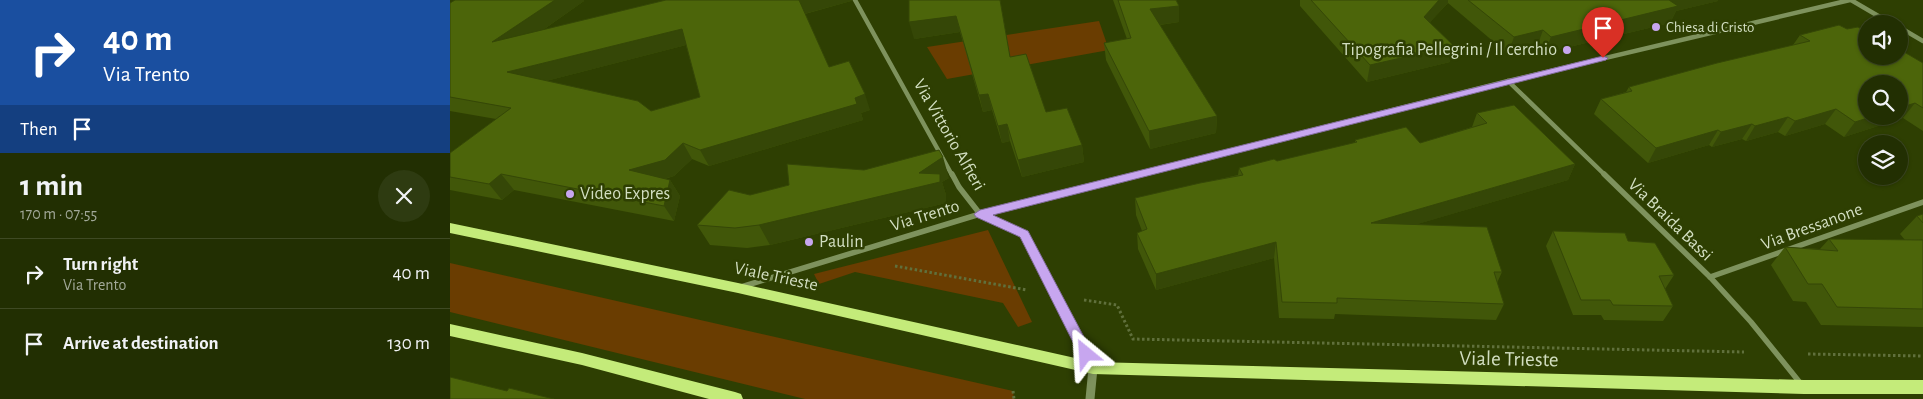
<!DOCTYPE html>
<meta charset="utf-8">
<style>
:root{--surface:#222f02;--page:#2e3b11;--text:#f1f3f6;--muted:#a2a999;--line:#3f4a24}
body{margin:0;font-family:"Alegreya Sans",sans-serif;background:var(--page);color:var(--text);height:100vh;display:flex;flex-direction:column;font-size:19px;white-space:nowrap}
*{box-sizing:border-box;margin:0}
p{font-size:16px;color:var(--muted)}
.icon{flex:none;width:28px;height:28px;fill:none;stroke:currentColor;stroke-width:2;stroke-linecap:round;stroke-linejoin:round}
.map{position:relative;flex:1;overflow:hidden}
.panel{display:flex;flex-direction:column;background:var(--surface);width:450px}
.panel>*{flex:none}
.guide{background:#1a4fa0;color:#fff;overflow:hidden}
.controls{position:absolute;left:1408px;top:15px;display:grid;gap:10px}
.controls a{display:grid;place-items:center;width:50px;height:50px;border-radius:50%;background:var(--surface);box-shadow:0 1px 4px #0004,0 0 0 1px var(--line);font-size:25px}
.pin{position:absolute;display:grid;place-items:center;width:42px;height:42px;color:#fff;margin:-51px -21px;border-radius:50% 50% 50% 0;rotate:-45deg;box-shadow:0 0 5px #0007}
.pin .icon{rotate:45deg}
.me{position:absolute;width:55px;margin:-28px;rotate:333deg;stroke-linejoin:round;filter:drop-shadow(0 0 4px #0008)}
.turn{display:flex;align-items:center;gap:18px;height:105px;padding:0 20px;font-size:22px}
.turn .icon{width:65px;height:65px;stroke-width:2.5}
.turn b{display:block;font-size:35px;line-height:42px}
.then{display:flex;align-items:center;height:48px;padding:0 20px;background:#0003;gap:10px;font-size:19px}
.round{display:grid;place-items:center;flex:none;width:52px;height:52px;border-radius:26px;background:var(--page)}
.overview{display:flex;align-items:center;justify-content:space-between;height:85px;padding:0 20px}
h1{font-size:30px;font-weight:600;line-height:38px}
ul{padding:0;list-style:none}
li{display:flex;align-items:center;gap:15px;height:70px;padding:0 20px;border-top:1px solid var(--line)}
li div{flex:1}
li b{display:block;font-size:19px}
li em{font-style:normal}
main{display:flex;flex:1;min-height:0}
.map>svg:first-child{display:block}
</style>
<main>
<section class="panel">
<div class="guide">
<div class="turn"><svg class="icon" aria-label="right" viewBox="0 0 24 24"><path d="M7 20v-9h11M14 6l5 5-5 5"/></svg><div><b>40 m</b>Via Trento</div></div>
<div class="then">Then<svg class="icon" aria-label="arrive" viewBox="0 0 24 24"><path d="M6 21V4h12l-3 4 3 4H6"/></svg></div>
</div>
<div class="overview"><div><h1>1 min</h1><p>170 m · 07:55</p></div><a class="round"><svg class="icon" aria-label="close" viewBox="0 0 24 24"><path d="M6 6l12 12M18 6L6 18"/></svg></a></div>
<ul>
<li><svg class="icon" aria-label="right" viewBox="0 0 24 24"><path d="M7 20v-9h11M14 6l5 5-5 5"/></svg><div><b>Turn right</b><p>Via Trento</p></div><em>40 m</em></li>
<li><svg class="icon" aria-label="arrive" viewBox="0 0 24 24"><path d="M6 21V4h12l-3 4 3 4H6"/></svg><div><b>Arrive at destination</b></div><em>130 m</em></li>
</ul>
</section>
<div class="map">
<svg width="1473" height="399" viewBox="0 0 1473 399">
<rect width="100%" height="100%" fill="#2e3f02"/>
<g fill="#6a3d01">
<path d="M649 21 659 50 497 79 477 47Z"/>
<path d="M538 230 582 322 568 327 553 303 405 272 369 284 364 274Z"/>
<path d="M0 263 563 391 564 399H355L0 312Z"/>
</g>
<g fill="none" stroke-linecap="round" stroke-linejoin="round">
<g stroke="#60703c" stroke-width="3" stroke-dasharray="2.5 2.5" stroke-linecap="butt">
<path d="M445 266 577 290"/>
<path d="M634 300 667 305 683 339 1294 352"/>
<path d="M1358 354 1473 356"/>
<path d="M563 391 564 399"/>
</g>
<g stroke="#7e925d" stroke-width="4.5">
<path d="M405 0 502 175"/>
<path d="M1401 0 1442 24"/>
<path d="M1449 27 1473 41"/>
<path d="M1058 81 1155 175"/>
<path d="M684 175 1058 81 1400 0"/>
</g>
<g stroke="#7e925d" stroke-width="5.5">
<path d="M502 174 509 187 530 214 574 234 642 366"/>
<path d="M1154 174 1260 277 1301 322 1351 384"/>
<path d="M1260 277 1473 202"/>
<path d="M291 287 530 214 689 174"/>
</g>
<path stroke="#7e925d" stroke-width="9" d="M640 399 643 368"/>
<g fill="#c4eb7a" fill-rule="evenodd">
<path d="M0 223 288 283 643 362 1354 380H1473V394H1354L643 374 288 293 0 233Z"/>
<path d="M0 324 132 353 285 392 291 394 293 399H259L132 365 0 336Z"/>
</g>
</g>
<g fill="#415709" fill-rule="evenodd">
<path d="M105 0H134V1L93 30 216 0H402L401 1 355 14 379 67 420 110 411 113 413 120 259 166 242 159 224 176 215 179 220 180 230 196 224 221 64 190 52 200 0 190V153L46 119 0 111V3ZM236 45 250 97 201 111 96 81Z"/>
<path d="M550 0 560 57 596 112 632 145 634 162 572 177 560 141 552 143 542 110 533 112 510 32 464 39Z"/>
<path d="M663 0H726L729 6V22L710 25 767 116 766 133 700 149 656 60 654 43 677 39Z"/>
<path d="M850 0H1268V1L1226 11 1220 23 1094 53 1087 47 1058 54 998 3 980 22 1000 62 917 82 850 6Z"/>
<path d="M1397 29 1473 63V131L1453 118 1394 137 1375 124 1335 136 1328 132 1296 141 1292 139 1262 147 1259 145 1198 163 1144 114 1151 99 1176 92 1179 87 1343 45 1350 35Z"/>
<path d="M1027 113 1125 164 1118 180 967 224 1052 272 1047 283 1054 304 1046 320 885 314 884 319 829 318 824 258 706 290 688 249 687 233 692 231 686 215 685 198 788 175 789 168 827 161 905 143V140L970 143 1022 127Z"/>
<path d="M499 178 492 182 496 195V203L320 245 297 248 260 245 247 225 300 195 339 185Z"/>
<path d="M1473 214V327L1371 325 1356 302 1343 301 1321 265 1335 247 1370 249 1379 239 1455 240 1450 234 1467 216Z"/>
<path d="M1103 231 1178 241 1224 275 1215 289 1223 306 1213 321 1154 320 1151 315H1123L1096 246Z"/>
</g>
<g fill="#354707">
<path d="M105 0H134V1L53 58 42 42Z"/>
<path d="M349 0H402L401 1 354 14Z"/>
<path d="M989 0H998V3L970 33 974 17Z"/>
<path d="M1216 0H1268V1L1226 11 1220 23 1094 53 1101 37Z"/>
<path d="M729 6V22L701 26 700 9Z"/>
<path d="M506 16 510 32 464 39 459 22Z"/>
<path d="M232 29 240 44 69 88 57 72Z"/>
<path d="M1093 30 1087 47 1058 54 1064 37Z"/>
<path d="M1004 46 1000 62 917 82 920 65Z"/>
<path d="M415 94 420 110 411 113 413 120 259 166 250 150Z"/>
<path d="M538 94 542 110 533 112 529 95Z"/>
<path d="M1465 103 1453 118 1394 137 1405 122 1424 116H1449V108Z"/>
<path d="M1386 109 1375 124 1335 136 1345 121Z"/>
<path d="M767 116 766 133 700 149 699 131Z"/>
<path d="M1338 117 1328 132 1296 141 1305 126Z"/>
<path d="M557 124 560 141 552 143 548 126Z"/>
<path d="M1302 124 1292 139 1262 147 1271 132Z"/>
<path d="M1268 130 1259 145 1198 163 1206 148Z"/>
<path d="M233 143 242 159 224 176 189 186 179 170Z"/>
<path d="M632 145 634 162 572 177 568 160Z"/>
<path d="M493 157 499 178 492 182 496 195V203L320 245 309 225 469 173Z"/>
<path d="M1125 164 1118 180 917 239 921 223Z"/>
<path d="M51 174 64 190 52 200 39 184Z"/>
<path d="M220 180 230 196 224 221 214 206Z"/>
<path d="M826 242 824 258 706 290V274Z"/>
</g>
<g fill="#4c650a" stroke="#354707" fill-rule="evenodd">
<path d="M5 0H105L42 42 216 0H349L379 67 399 61 415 94 405 98 407 104 250 150 233 143 215 160 179 170 220 180 214 206 51 174 39 184 0 177V153L61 108 0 97V3ZM232 29 250 97 201 111 188 101 57 72Z"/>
<path d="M459 0H550L560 57 576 54 596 112 617 108 632 145 568 160 557 124 548 126 538 94 529 95 506 16 459 22Z"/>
<path d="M668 0H726L729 6 700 9 767 116 699 131 654 43 681 38Z"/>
<path d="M861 0H989L974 17 1004 46 920 65Z"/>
<path d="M1018 0H1219L1228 6 1101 37 1093 30 1064 37Z"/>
<path d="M1389 25 1397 29 1408 27 1416 32V56H1449V49L1473 63V108L1465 103 1449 108V84H1416V116H1424L1405 122 1386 109 1345 121 1338 117 1305 126 1302 124 1271 132 1268 130 1206 148 1151 99 1182 91 1179 87 1267 63 1360 41 1350 35Z"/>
<path d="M1064 105 1125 164 921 223 1037 227 1052 272H1044L1054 304 887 298V303L832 302 826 242 706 274 687 233 697 229 685 198 750 183 793 175 789 168 824 159 827 161 907 142 905 140 956 127 970 143 1037 123 1027 113Z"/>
<path d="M489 150 493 157 469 173 490 174V182L309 225 285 228 247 225 279 190 300 195 339 185 337 164 414 170Z"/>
<path d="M1473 214V223L1467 216Z"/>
<path d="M1103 231 1175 233 1178 241 1205 243 1224 275 1209 276 1223 306 1163 305 1160 300H1131Z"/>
<path d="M1379 239 1473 240V309L1387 307 1372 284H1358L1335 247 1388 251Z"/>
<path d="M0 377 57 391 59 388 104 399H0Z"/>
</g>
<path fill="#c7a6ef" stroke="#816c9b" d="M1153 56 1158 58 1156 60 543 215 578 231 643 354 641 358 636 359 631 358 570 237 526 217 524 214 530 210Z"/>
<g fill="#c7a6ef" stroke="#2e3f02" stroke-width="2">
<circle cx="1206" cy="27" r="5"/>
<circle cx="1117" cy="50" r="5"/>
<circle cx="120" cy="194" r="5"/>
<circle cx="359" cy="242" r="5"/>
</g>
<g text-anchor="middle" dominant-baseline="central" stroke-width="5" stroke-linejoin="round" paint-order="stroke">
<g font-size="15" fill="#d2dec1" stroke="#2e3f02" text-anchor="start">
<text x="1216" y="27">Chiesa di Cristo</text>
</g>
<g font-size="18" fill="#d2dec1" stroke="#2e3f02" text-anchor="start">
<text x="1107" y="50" text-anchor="end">Tipografia Pellegrini / Il cerchio</text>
<text x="130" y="194">Video Expres</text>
<text x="369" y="242">Paulin</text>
</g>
<g font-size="18" fill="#d2dec1" stroke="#2e3f02">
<text transform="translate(499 135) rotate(60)">Via Vittorio Alfieri</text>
<text transform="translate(475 216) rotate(-17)">Via Trento</text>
<text transform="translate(1220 220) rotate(44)">Via Braida Bassi</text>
<text transform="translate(1362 227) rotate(-20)">Via Bressanone</text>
<text transform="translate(326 277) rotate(12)">Viale Trieste</text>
</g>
<g font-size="21" fill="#d2dec1" stroke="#2e3f02">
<text transform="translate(1059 359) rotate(1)">Viale Trieste</text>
</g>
</g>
</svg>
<div class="controls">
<a><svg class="icon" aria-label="sound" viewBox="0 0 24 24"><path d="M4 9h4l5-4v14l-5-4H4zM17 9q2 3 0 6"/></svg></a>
<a><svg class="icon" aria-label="search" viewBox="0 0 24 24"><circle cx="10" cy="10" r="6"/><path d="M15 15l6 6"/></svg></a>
<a><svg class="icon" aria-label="layers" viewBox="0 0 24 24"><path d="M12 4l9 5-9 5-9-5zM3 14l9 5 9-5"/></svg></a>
</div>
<div class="pin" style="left:1153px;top:58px;background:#d93025"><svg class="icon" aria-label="arrive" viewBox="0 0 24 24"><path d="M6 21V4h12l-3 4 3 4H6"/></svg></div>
<svg class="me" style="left:636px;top:354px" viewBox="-20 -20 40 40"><path d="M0-17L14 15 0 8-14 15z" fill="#c7a6ef" stroke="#fff" stroke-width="4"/></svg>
</div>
</main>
